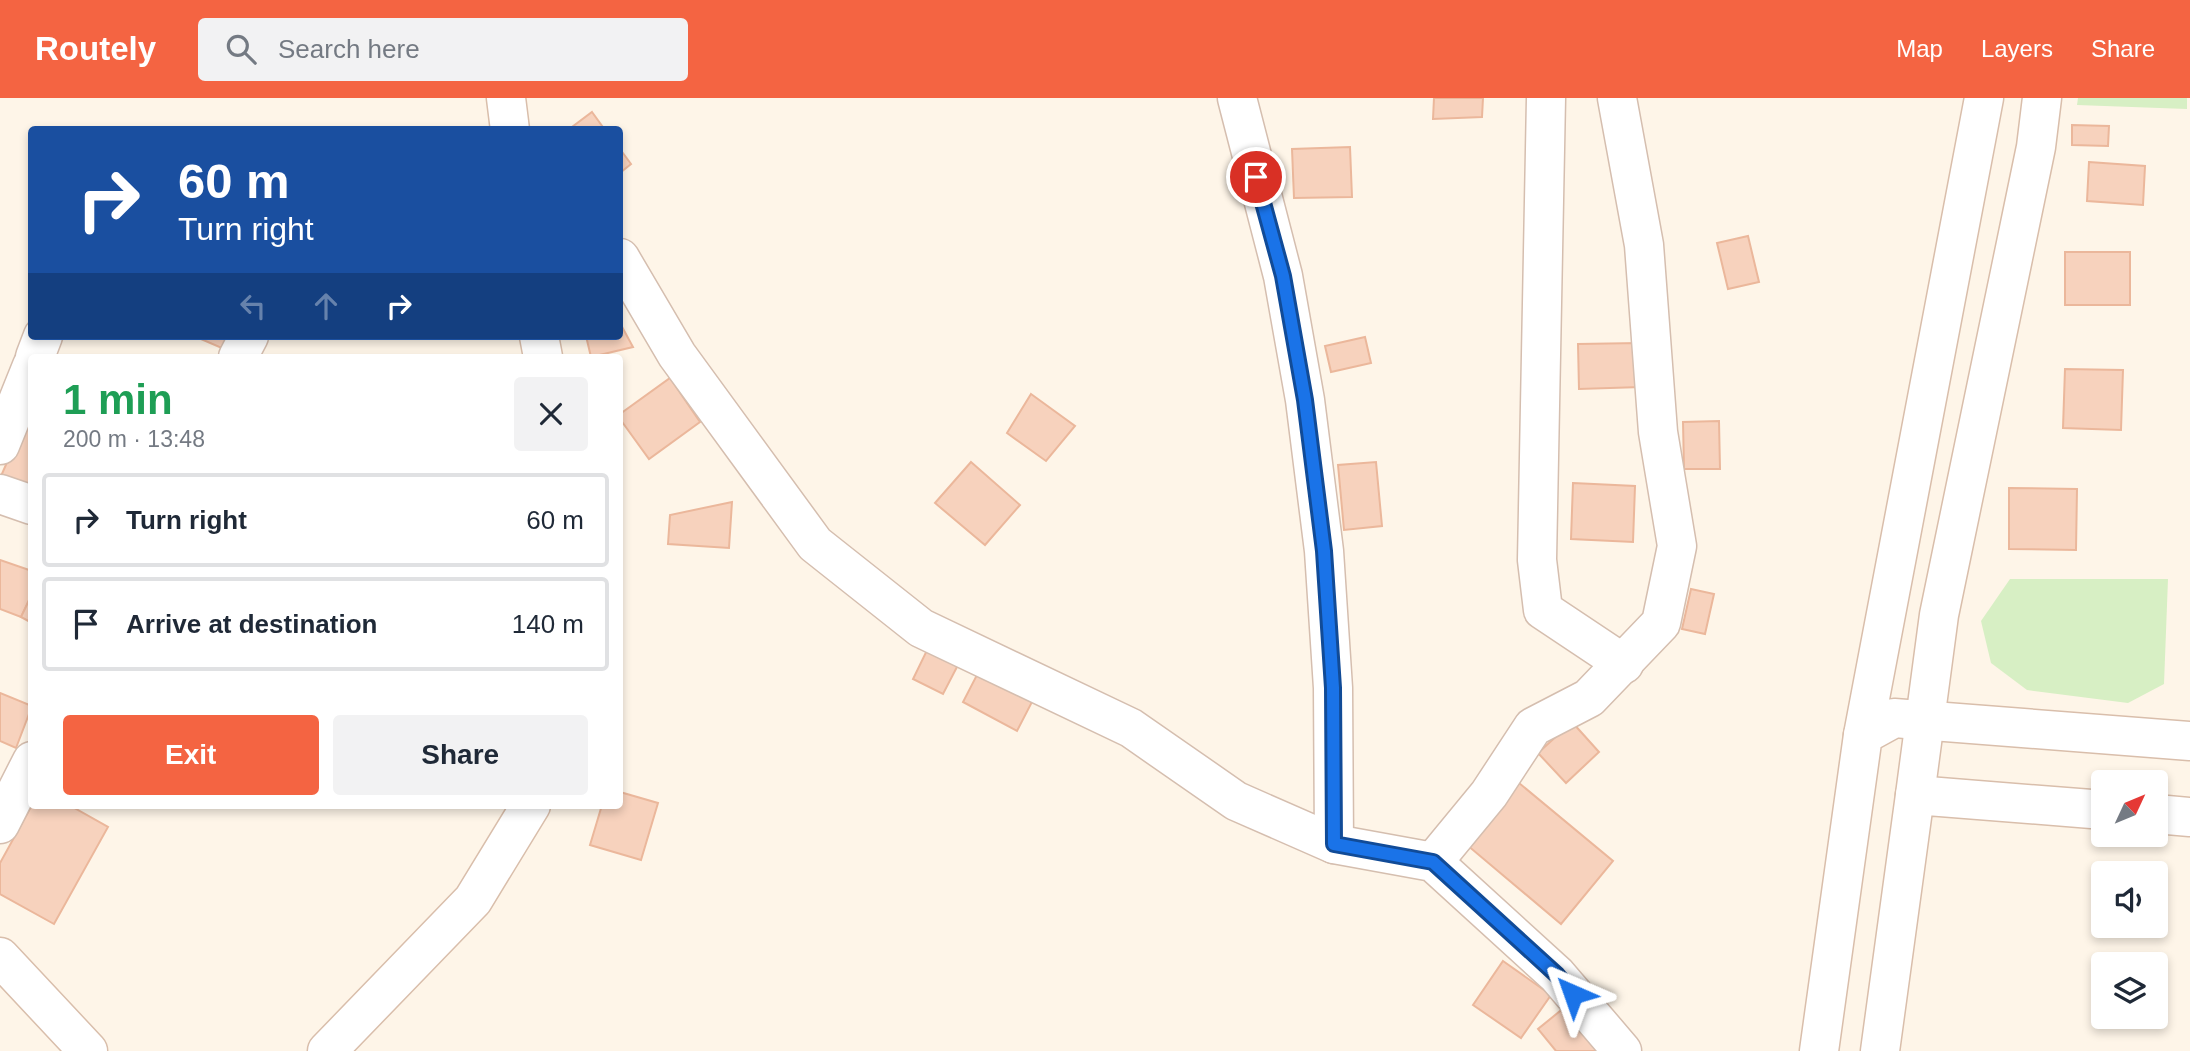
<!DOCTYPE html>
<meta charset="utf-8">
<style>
:root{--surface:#fff;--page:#f2f2f3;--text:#1f2937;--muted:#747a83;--line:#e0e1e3;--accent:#f46442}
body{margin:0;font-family:Helvetica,sans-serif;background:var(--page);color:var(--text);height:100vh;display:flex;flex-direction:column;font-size:26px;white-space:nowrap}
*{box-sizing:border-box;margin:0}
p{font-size:23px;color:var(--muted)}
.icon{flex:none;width:38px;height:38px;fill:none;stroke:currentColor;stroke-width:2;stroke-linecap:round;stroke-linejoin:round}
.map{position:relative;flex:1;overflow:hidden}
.side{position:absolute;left:28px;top:256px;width:595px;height:455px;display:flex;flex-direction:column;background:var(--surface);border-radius:7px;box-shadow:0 4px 10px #0003}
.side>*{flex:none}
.banner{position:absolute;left:28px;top:28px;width:595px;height:214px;border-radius:7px;box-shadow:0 4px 10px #0003;background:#1a4fa0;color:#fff;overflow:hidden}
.needle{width:46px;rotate:46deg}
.controls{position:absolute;left:2091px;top:672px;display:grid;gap:14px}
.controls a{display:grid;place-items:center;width:77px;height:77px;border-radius:7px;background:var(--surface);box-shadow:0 4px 10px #0003;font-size:35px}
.pin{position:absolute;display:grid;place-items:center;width:60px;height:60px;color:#fff;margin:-30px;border:4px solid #fff;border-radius:50%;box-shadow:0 2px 7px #0007}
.me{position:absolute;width:77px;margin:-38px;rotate:317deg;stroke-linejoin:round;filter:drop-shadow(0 0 5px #0008)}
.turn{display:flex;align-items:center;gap:24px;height:147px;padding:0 35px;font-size:32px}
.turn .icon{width:91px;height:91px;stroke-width:2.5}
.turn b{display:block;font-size:49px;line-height:60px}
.lanes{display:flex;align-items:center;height:66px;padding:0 35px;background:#0003;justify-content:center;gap:35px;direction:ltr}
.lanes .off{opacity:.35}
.round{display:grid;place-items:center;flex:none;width:74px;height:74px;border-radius:7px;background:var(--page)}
.head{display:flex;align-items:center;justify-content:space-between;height:119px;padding:0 35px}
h1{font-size:42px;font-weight:700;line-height:52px;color:#1e9e55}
.primary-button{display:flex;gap:14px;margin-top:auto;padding:14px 35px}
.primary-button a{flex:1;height:80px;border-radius:7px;background:var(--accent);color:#fff;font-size:28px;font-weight:700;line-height:80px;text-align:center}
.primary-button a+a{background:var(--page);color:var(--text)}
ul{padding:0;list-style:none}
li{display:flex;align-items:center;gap:21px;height:94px;margin:0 14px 10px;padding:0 21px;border:4px solid var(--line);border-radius:7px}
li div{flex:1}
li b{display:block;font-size:26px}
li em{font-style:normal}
header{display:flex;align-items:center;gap:42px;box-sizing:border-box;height:98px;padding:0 35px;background:var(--accent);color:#fff}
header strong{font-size:33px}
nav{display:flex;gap:38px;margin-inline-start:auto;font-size:24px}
.search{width:490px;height:63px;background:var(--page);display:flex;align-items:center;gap:18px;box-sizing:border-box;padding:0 24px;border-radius:7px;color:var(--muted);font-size:26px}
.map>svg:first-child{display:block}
</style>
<header>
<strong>Routely</strong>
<div class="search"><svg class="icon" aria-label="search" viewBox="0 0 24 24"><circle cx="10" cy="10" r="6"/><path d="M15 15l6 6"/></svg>Search here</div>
<nav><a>Map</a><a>Layers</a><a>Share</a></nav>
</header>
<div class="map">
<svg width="2190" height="953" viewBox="0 0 2190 953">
<rect width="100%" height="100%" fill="#fef5e8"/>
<g fill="#d7efc4">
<path d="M2078 0H2187V11L2077 7Z"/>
<path d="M2010 481H2168L2164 586 2128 605 2027 592 1991 565 1981 523Z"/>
</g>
<g fill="#f7d2bd" stroke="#ebb79b" stroke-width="2">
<path d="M1434 0H1483L1482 19 1433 21Z"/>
<path d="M592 14 605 32H568Z"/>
<path d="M2072 27 2109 28 2108 48 2072 47Z"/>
<path d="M1350 49 1352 99 1294 100 1292 51Z"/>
<path d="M620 51 631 66 620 75Z"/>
<path d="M2089 64 2145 68 2143 107 2087 103Z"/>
<path d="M1748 138 1759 184 1728 191 1717 145Z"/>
<rect x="2065" y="154" width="65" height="53"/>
<path d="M620 225 633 249 591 259 586 238H620Z"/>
<path d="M194 238H238L231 254Z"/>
<path d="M1365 239 1371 265 1331 274 1325 248Z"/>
<path d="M1639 245 1641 289 1579 291 1578 246Z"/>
<path d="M2065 271 2123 272 2121 332 2063 330Z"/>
<path d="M670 280 700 324 649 361 620 321V316Z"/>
<path d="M1031 296 1075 328 1046 363 1007 335Z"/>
<path d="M1719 323 1720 371H1684L1683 324Z"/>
<path d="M23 328 32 331V391L1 378Z"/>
<path d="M971 364 1020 407 985 447 935 405Z"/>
<path d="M1376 364 1382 428 1344 432 1338 367Z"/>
<path d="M1573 385 1635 388 1633 444 1571 441Z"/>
<path d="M2009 390 2077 391 2076 452 2009 451Z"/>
<path d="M732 404 729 450 668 446 670 417Z"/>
<path d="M0 462 32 473V496L21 519 0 511Z"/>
<path d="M1691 491 1714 496 1705 536 1682 531Z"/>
<path d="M32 496V525L21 519Z"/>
<path d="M931 544 958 567 943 596 913 581Z"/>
<path d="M979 573 1033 602 1017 633 963 604Z"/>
<path d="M0 595 32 608 16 650 0 643Z"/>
<path d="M1572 624 1599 654 1566 685 1538 655Z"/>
<path d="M1519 685 1613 763 1561 826 1467 747Z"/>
<path d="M620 694 658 705 641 762 590 747 602 707H620Z"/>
<path d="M32 707H69L108 729 54 826 0 796V765Z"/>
<path d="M1503 863 1551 897 1521 940 1473 907Z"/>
<path d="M1565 909 1601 953H1556L1538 931Z"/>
</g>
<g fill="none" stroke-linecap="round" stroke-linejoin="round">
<g stroke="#d5beaf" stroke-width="41">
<g id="street">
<path d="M1237 0 1283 178 1305 302 1324 453 1333 590 1334 746"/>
<path d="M1546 0 1537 462 1543 512 1624 566"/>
<path d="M620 160 677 257 815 446 921 530 1131 630 1236 703 1334 746 1433 764 1557 877 1622 953"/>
<path d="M35 259 43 238"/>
<path d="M238 259 249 238"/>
<path d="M0 347 32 268"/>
<path d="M0 396 32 407"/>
<path d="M0 726 32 663"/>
<path d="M1433 764 1489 696 1533 629 1589 600 1661 525 1677 448 1658 334 1644 147 1617 0"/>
</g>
</g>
<g stroke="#d9beab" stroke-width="41">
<g id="secondary">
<path d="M506 0 510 32"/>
<path d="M539 238 543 259"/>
<path d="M1863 637 1984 0"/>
<path d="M1915 697 1939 517 2036 49 2042 0"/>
<path d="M2156 716 2190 719"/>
<path d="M0 859 88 953"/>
<path d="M327 953 473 802 531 707"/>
<path d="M1819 953 1863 637 1894 620 2190 643"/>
<path d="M1880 953 1915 697 2104 712"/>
</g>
</g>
<use href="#street" stroke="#fff" stroke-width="38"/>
<use href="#secondary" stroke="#fff" stroke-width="38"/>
</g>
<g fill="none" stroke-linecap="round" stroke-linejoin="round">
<g stroke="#114b97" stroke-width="18">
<path id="route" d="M1256 79 1283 178 1305 302 1324 453 1333 590 1334 746 1433 764 1557 877 1573 896"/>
</g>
<use href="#route" stroke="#1a73e8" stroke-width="12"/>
</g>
</svg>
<div class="controls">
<a><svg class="needle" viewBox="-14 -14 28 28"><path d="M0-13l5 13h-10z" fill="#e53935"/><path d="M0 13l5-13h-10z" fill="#747a83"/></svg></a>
<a><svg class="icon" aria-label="sound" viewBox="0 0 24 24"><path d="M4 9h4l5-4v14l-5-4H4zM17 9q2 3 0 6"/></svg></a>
<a><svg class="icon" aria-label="layers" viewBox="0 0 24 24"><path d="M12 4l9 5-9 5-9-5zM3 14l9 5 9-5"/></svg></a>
</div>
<div class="pin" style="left:1256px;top:79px;background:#d93025"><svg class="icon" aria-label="arrive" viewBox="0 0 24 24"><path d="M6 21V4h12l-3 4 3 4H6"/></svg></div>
<svg class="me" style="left:1573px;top:896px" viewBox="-20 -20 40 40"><path d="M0-17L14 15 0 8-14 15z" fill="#1a73e8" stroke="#fff" stroke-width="4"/></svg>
<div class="banner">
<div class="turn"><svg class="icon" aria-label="right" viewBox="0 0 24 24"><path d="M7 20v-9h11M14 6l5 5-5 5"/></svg><div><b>60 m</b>Turn right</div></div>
<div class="lanes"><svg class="icon off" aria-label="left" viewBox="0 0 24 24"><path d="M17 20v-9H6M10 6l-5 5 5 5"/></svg><svg class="icon off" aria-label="ahead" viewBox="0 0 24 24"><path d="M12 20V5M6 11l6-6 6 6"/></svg><svg class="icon" aria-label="right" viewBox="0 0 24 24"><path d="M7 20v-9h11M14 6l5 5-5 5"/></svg></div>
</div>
<section class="side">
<div class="head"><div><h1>1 min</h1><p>200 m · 13:48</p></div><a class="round"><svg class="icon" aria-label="close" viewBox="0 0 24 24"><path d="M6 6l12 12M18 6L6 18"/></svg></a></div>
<ul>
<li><svg class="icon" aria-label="right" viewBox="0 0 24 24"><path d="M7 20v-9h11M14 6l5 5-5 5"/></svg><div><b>Turn right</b></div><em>60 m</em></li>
<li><svg class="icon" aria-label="arrive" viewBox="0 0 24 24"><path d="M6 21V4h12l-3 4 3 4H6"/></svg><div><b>Arrive at destination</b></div><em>140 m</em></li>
</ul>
<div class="primary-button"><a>Exit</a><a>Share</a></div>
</section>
</div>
